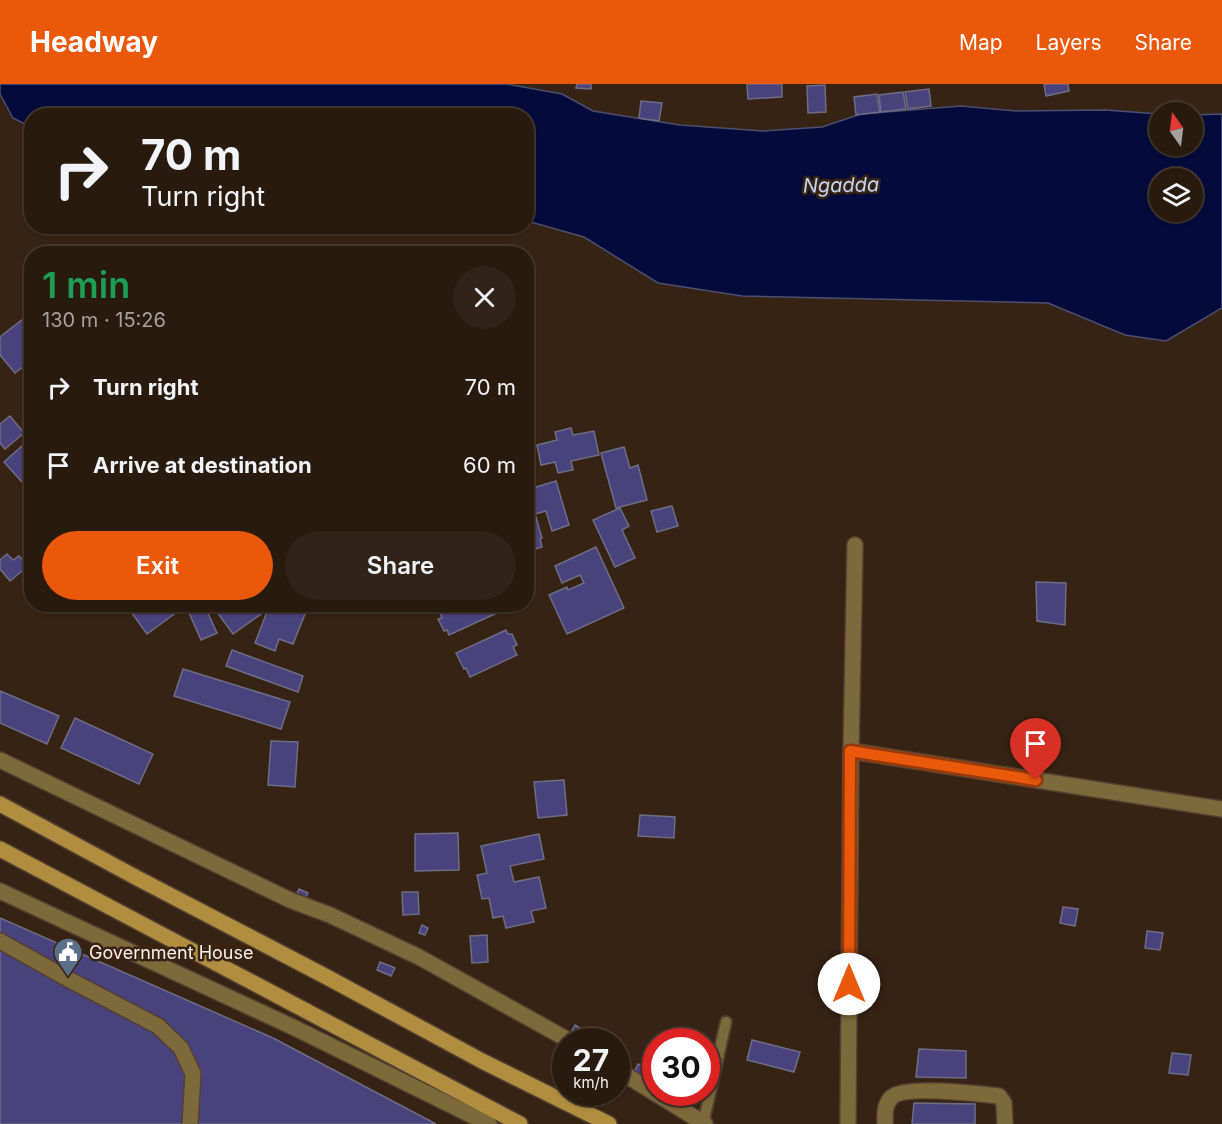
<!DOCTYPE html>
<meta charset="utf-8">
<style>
:root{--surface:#291a0e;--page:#312317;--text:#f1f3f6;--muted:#a5a19e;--line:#45382e;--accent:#ea580c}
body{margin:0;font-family:Inter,sans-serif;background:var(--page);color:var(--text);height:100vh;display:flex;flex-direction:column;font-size:22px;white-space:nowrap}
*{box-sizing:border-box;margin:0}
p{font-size:20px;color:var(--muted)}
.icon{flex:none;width:33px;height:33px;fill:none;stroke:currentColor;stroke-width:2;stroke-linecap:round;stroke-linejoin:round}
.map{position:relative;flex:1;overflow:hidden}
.panel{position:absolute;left:24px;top:162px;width:510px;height:366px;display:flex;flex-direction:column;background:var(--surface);border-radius:24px;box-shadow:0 2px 4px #0004,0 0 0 2px var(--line)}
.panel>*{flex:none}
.hud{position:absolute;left:24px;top:24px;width:510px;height:126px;border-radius:24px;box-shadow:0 2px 4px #0004,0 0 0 2px var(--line);background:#291a0e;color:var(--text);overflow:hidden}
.needle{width:39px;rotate:346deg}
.buttons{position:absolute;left:1149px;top:18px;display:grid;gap:12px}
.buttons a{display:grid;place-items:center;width:54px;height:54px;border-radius:50%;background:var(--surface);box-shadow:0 2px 4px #0004,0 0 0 2px var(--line);font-size:30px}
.speed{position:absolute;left:552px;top:944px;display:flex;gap:12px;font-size:30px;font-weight:700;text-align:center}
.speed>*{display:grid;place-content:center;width:78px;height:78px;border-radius:50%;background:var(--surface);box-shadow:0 2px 4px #0004,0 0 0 2px var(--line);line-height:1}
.speed small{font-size:15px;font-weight:400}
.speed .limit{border:9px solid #d22;background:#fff;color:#111}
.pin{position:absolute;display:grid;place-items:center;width:51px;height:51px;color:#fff;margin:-62px -26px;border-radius:50% 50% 50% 0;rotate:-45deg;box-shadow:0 0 6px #0007}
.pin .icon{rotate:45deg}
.me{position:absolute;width:66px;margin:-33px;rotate:0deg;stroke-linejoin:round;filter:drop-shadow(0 0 4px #0008)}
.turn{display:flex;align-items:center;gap:21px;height:126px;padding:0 18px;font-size:27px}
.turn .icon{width:78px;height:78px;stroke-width:2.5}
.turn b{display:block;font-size:42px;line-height:51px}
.round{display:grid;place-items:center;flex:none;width:63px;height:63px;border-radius:32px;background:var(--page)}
.head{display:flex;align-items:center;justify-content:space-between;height:102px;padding:0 18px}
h1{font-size:36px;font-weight:600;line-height:45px;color:#1e9e55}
.cta{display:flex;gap:12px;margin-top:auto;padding:12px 18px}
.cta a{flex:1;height:69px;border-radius:36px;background:var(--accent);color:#fff;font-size:24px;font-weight:600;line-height:69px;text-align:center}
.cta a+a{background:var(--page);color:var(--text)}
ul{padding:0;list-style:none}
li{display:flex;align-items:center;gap:18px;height:78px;padding:0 18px}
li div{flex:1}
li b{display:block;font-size:22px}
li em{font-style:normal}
header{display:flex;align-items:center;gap:36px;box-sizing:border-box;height:84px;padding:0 30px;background:var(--accent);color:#fff}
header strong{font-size:28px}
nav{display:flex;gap:33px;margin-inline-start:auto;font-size:21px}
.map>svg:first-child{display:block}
</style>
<header>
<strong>Headway</strong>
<nav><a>Map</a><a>Layers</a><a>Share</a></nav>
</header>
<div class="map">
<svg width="1222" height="1040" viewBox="0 0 1222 1040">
<rect width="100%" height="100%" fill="#372313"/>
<path fill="#020b3c" stroke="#4d4f6f" stroke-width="1.5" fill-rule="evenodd" d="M0 0H506L562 10 593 27 680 41 763 47 822 43 861 30 961 22 1016 27 1105 26 1159 30 1160 62H1192L1193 31 1222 30V224L1166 257 1125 251 1048 219 742 212 658 199 584 153 527 137 526 32H32L31 43 13 34 0 10ZM1160 94H1192V128H1160Z"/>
<g fill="#4a427c" stroke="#6e6d86" stroke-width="1.5">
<path d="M577 0H591V5L576 4Z"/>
<path d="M747 0H782V13L748 15Z"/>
<path d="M1044 0H1068L1069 7 1046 12Z"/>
<path d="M825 1 826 28 808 29 807 2Z"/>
<path d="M929 5 931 22 908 25 905 8Z"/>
<path d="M903 8 906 25 881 28 879 11Z"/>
<path d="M877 10 880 28 856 31 854 13Z"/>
<path d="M641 17 662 19 659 37 639 34Z"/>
<path d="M23 235 32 245V276L15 289 0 271V253Z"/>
<path d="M10 332 24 349 5 365 0 359V340Z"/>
<path d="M571 344 573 351 594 347 599 371 571 377 573 386 558 389 555 378 541 381 537 361 557 356 555 348Z"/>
<path d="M32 353V407L31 408 4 378Z"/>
<path d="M624 363 630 384 638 381 647 416 616 424 601 369Z"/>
<path d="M556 397 569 441 552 447 546 427 535 430 542 454 540 455 542 463 526 468V406Z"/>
<path d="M672 422 678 442 657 448 651 427Z"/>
<path d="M620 424 629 442 622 446 635 474 615 483 593 436Z"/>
<path d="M596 463 624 524 567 550 549 511 567 503 568 506 584 499 580 491 562 499 555 482Z"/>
<path d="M7 470 13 476 19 472 28 482 10 497 0 485V476Z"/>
<path d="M1036 498 1066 499 1065 541 1037 537Z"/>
<path d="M141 520H188L147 550 131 528Z"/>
<path d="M188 520H204L217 549 201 556 186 522Z"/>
<path d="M219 520H264L268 525 233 550 214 524Z"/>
<path d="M270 520H299V522L307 525 293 560 279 555 275 567 255 559Z"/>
<path d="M450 520H496L499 528 449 551 447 546 444 547 438 535 442 534 439 526Z"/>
<path d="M506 546 508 550H512L517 561 513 563 517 571 470 593 466 584 464 585 456 569Z"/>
<path d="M232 566 303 592 298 608 226 582Z"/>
<path d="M183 585 290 618 281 645 174 612Z"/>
<path d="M0 607 59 632 47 660 0 639Z"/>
<path d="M75 634 153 670 139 700 61 664Z"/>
<path d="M271 657 298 658 295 703 268 701Z"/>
<path d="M564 696 567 731 538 734 534 698Z"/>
<path d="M640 731 675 733 674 754 638 752Z"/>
<path d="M458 749 459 786 415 787V750Z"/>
<path d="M539 750 544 775 510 782 514 798 539 793 546 824 531 827 534 838 506 844 503 832 493 834 489 814 482 815 477 791 487 789 481 762Z"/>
<path d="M299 805 308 809 304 818 295 814Z"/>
<path d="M402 808H418L419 830 403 831Z"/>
<path d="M1063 823 1078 825 1075 842 1060 839Z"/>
<path d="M0 834 273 954 436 1040H0Z"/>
<path d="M422 841 428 844 425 851 419 849Z"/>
<path d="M1147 847 1163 849 1160 866 1145 864Z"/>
<path d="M487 851 488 878 472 879 470 852Z"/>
<path d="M380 878 395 884 391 892 377 886Z"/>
<path d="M575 941 600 957H576L569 952Z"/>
<path d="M752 956 800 968 794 988 747 976Z"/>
<path d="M919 965 966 967V994L916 993Z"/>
<path d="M1172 969 1191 971 1188 991 1169 989Z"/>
<path d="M638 980 652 987 648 996 634 989Z"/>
<path d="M599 1008H611L613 1010 607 1019 596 1011Z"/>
<path d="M914 1019 975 1020V1040H912Z"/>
</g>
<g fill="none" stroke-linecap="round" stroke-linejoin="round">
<g stroke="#534030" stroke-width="14">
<path id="service" d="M703 1040 726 938"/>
</g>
<g stroke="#534030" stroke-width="18">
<g id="minor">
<path d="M851 667 1222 725"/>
<path d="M0 676 290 816 330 831 419 873 570 957"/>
<path d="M0 807 297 945 489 1040"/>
<path d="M0 857 68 895 158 942 181 964 193 990 190 1040"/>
<path d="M616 985 705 1040"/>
<path d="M848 1040 851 667 855 461"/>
<path d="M885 1040C885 1031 884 1020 892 1013 905 1001 980 1010 999 1012L1004 1019 1005 1040"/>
</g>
</g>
<g stroke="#534030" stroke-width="18">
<g id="secondary">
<path d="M0 720 139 795 323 891 482 977 609 1040"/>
<path d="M0 765 520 1040"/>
</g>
</g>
<use href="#service" stroke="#7e693b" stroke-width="10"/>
<use href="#minor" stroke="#7e693b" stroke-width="15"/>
<use href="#secondary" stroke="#b08d3f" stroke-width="15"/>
</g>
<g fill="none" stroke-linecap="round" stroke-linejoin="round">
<g stroke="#983908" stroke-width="15">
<path id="route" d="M849 900 850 667 1036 696"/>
</g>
<use href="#route" stroke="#ea580c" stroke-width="10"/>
</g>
<defs>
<g id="civic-pin" transform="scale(1.5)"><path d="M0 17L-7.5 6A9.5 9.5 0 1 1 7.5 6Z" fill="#5c6f8a" stroke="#372313"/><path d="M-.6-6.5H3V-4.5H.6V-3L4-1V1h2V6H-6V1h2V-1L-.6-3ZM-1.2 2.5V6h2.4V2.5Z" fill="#fff"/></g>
</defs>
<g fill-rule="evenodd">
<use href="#civic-pin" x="68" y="868"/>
</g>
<g text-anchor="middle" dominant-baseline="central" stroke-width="5" stroke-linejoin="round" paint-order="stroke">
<g font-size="18" fill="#fdefe5" stroke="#372313" text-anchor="start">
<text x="89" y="868">Government House</text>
</g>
<g font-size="20" font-style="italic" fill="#c4d5f6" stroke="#372313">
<text transform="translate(841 101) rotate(-1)">Ngadda</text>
</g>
</g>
</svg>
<div class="buttons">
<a><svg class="needle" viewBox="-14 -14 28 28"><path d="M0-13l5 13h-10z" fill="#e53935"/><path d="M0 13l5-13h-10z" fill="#a5a19e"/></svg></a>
<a><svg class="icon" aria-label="layers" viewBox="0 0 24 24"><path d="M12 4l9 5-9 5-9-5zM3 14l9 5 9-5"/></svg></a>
</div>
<div class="speed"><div>27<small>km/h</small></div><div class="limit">30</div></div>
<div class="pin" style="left:1036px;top:696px;background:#d93025"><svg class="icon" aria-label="arrive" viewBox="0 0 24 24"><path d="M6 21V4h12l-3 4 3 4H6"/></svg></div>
<svg class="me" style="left:849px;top:900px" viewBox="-20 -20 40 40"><circle r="19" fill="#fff"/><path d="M0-13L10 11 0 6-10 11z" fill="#ea580c"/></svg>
<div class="hud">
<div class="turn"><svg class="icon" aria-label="right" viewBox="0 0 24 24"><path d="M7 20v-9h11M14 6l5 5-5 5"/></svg><div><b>70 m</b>Turn right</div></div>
</div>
<section class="panel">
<div class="head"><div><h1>1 min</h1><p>130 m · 15:26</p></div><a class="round"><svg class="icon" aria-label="close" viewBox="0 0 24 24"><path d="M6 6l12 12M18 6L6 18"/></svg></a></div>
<ul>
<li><svg class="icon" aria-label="right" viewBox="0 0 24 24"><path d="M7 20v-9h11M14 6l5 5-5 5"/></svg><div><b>Turn right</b></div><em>70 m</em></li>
<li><svg class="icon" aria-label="arrive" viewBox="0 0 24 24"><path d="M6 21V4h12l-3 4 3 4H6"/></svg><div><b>Arrive at destination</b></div><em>60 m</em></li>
</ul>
<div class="cta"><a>Exit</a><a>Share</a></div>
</section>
</div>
